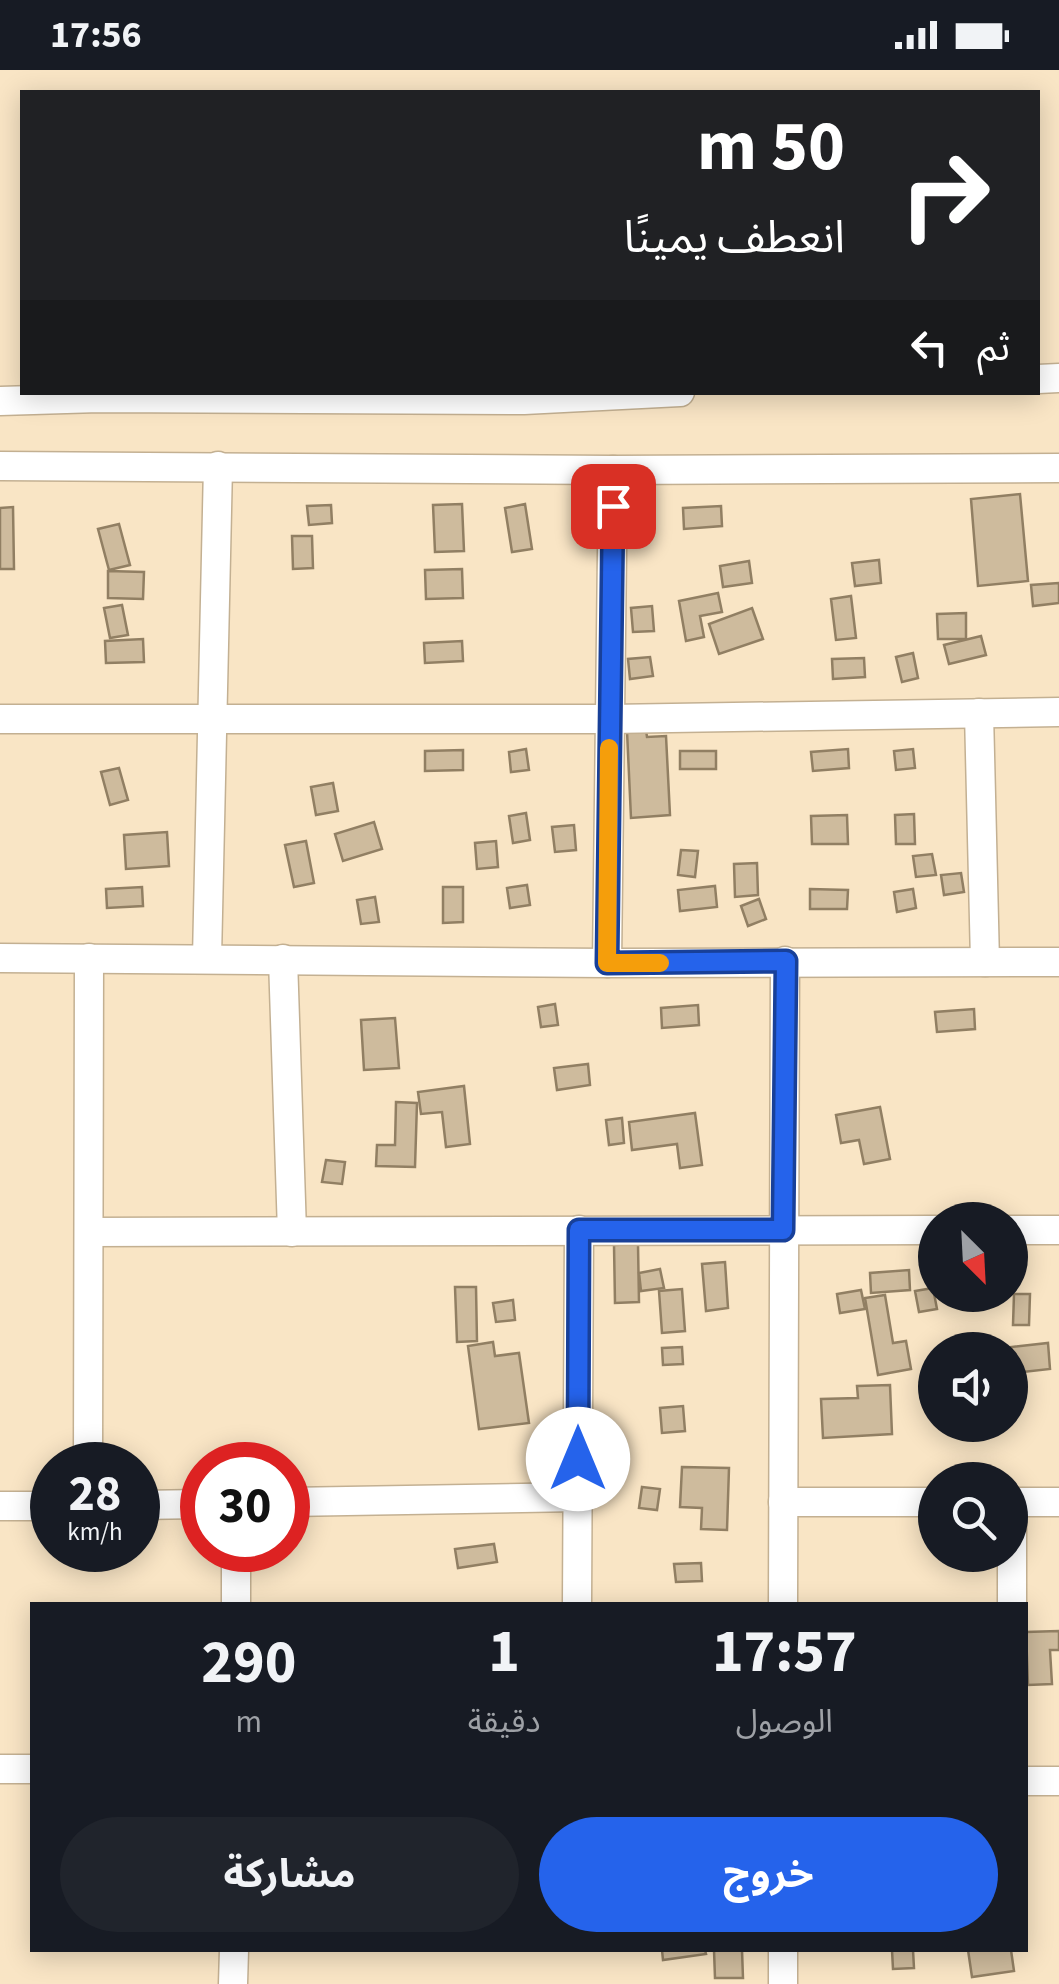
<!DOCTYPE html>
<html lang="ar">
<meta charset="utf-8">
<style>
:root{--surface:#171b24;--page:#20242c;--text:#f1f3f6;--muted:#9ea1a6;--accent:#2563eb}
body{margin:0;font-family:"Source Sans 3","Noto Sans Arabic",sans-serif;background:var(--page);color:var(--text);direction:rtl;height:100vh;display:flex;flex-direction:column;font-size:38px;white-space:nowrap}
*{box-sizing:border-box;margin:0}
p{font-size:32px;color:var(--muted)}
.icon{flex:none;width:55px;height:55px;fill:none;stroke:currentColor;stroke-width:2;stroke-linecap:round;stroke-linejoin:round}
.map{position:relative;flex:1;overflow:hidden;direction:ltr}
.sheet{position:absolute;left:30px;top:1532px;width:998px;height:350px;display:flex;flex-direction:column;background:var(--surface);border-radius:0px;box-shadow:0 5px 25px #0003;direction:rtl}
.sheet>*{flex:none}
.hud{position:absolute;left:20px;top:20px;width:1020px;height:305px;border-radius:0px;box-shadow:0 5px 25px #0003;direction:rtl;background:#202124;color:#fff;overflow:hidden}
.needle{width:65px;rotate:156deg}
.tools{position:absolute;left:918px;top:1132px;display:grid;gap:20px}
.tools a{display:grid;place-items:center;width:110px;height:110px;border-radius:50%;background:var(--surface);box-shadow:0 5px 25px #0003;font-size:50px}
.speed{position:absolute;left:30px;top:1372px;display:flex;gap:20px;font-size:50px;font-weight:700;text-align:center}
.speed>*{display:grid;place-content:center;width:130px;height:130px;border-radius:50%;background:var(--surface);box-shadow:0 5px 25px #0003;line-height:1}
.speed small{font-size:25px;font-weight:400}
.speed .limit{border:15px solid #d22;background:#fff;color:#111}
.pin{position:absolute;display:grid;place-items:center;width:85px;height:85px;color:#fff;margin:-42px;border-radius:20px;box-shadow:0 5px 15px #0006}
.me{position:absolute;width:110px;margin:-55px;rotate:0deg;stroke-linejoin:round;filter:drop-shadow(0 0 8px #0008)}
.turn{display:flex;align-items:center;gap:35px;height:210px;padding:0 30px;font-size:45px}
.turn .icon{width:130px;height:130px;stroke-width:2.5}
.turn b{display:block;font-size:70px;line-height:85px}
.then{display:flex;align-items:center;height:95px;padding:0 30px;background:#0003;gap:20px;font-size:38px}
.eta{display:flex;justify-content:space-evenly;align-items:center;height:170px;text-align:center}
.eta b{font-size:60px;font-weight:700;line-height:70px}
.action{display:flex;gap:20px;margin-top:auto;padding:20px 30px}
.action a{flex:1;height:115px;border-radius:60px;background:var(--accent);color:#fff;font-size:40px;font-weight:700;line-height:115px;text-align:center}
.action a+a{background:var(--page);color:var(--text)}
.status{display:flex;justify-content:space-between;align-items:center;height:70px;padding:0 50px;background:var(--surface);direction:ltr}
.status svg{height:28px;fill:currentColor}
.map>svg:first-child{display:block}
</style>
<div class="status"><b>17:56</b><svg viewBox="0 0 49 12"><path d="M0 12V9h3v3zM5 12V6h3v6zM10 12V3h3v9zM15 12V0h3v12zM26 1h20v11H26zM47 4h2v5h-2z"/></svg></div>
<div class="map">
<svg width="1059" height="1914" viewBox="0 0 1059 1914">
<rect width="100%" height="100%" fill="#f9e5c5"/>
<g fill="#cebb9d" stroke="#917f63" stroke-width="2.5">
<path d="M1020 424 1028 511 978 516 971 429Z"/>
<path d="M462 434 464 481 435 482 433 435Z"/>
<path d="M525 434 532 479 512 482 505 438Z"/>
<path d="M331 435 332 453 309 455 307 436Z"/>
<path d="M721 436 722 456 684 459 683 438Z"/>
<path d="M13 437 14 499H0V438Z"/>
<path d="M119 454 130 495 109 500 98 459Z"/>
<path d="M292 466H312L313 498 293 499Z"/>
<path d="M879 490 881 513 855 516 852 493Z"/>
<path d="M749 491 752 513 723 517 720 496Z"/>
<path d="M462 499 463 528 426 529 425 500Z"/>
<path d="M108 501 144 502 143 529 108 528Z"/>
<path d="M1059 513V533L1033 536 1031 515Z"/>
<path d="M718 523 722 542 700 546 704 567 686 571 679 531Z"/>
<path d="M851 526 856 568 836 570 831 529Z"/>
<path d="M122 535 128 565 110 568 104 538Z"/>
<path d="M652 536 654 561 633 562 631 538Z"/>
<path d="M752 538 763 569 719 584 709 554Z"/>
<path d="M966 543V569H938L937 544Z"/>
<path d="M981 566 986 585 949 594 944 575Z"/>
<path d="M143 569 144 592 106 593 105 571Z"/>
<path d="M462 571 463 591 425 593 424 573Z"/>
<path d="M913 583 918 608 902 612 896 587Z"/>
<path d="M650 587 653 606 630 609 628 589Z"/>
<path d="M864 588 865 607 833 609 832 589Z"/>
<path d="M646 660 647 667 666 666 670 745 631 748 627 661Z"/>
<path d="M526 679 529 700 511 702 509 682Z"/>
<path d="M848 679 849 698 813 701 811 682Z"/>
<path d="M913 679 915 698 896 700 894 681Z"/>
<path d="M463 680V700L425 701V681Z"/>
<rect x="680" y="681" width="36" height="18"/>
<path d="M119 698 128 730 110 735 101 702Z"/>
<path d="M333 713 338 741 316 745 311 717Z"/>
<path d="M526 743 530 770 513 773 509 746Z"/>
<path d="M914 744 915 774H896L895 745Z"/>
<path d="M847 745 848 774H812L811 746Z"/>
<path d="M374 752 382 779 343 791 335 764Z"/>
<path d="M574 755 576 780 555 782 552 757Z"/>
<path d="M167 762 169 796 126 799 124 765Z"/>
<path d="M306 771 314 813 294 817 285 775Z"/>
<path d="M496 771 498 797 477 799 475 773Z"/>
<path d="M681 780 698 781 695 807 678 805Z"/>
<path d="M932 784 936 805 916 807 913 786Z"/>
<path d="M757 793 758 825 735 827 734 794Z"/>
<path d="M961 803 964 822 944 825 941 805Z"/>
<path d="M527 815 530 835 510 838 507 818Z"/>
<path d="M715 816 717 837 680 841 678 820Z"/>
<path d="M142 817 143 836 107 838 106 819Z"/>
<path d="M443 817H463V852L443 853Z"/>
<path d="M810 819 848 820 847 839H810Z"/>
<path d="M913 819 916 838 897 842 894 822Z"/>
<path d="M375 827 379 852 361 854 357 830Z"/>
<path d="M759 829 766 849 748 856 741 836Z"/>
<path d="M555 934 558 955 541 957 538 937Z"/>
<path d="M698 935 699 955 662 958 661 938Z"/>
<path d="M974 939 975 959 937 962 935 942Z"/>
<path d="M395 948 399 998 364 1000 361 950Z"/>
<path d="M588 994 590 1015 557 1020 554 998Z"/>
<path d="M464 1016 470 1074 446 1077 442 1042 421 1044 418 1022Z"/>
<path d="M396 1032 417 1033 415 1097 376 1096 377 1075H395Z"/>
<path d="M880 1037 890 1089 864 1094 859 1070 841 1073 836 1045Z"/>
<path d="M695 1043 702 1095 680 1098 677 1074 632 1080 629 1052Z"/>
<path d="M622 1048 624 1073 609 1075 606 1050Z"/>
<path d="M326 1090 345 1092 342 1114 322 1112Z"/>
<path d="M638 1174 639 1232 615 1233 614 1175Z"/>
<path d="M725 1192 728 1238 706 1241 702 1194Z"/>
<path d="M660 1199 664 1218 641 1221 639 1203Z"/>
<path d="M909 1200 910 1220 871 1223 870 1203Z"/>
<path d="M455 1217H476L477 1271 457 1272Z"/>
<path d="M933 1218 937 1239 919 1242 915 1221Z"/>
<path d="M682 1219 685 1261 662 1263 659 1221Z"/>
<path d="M861 1220 865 1239 840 1243 837 1224Z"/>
<path d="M1014 1224H1030L1029 1255H1013Z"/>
<path d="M885 1225 893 1273 906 1271 911 1299 878 1305 865 1228Z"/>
<path d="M513 1230 515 1250 496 1252 493 1233Z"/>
<path d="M493 1272 495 1286 519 1283 529 1353 479 1359 468 1276Z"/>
<path d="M1048 1273 1050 1299 1014 1303 1011 1277Z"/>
<path d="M682 1277 683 1294 663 1295 662 1278Z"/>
<path d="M890 1315 892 1364 823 1368 821 1329 858 1328 857 1316Z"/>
<path d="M683 1336 685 1361 662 1363 660 1338Z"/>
<path d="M682 1397 729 1398 727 1460 701 1459 702 1438 680 1437Z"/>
<path d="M642 1417 660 1419 657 1440 639 1438Z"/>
<path d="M494 1474 497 1492 458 1498 455 1479Z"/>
<path d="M701 1493 702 1511 676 1512 674 1494Z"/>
<path d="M1059 1561V1580H1050L1052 1614 1028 1615 1026 1562Z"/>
<path d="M662 1880H705L706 1884 663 1890Z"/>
<path d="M714 1880H742L743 1908H715Z"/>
<path d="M892 1880H913L914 1898 893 1899Z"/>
<path d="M968 1880H1011L1014 1901 972 1907Z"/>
</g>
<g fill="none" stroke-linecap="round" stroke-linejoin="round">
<g stroke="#c3b092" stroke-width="31">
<g id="minor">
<path d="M1038 309 1059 308"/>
<path d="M0 331 99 328 524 330 680 322"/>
<path d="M0 396 613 400 1059 398"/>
<path d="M979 643 985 892"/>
<path d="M0 649H610L1059 642"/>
<path d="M0 888 607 893 1059 892"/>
<path d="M207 888 218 396"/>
<path d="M283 889 292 1162"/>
<path d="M607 893 613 400"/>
<path d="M1010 1160H1059"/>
<path d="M89 1162 935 1160"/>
<path d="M88 1395 89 888"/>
<path d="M288 1432 578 1427"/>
<path d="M783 1432H935"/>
<path d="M1010 1432H1059"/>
<path d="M1012 1432V1535"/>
<path d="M138 1435 202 1434"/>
<path d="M0 1436H52"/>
<path d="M236 1480V1535"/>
<path d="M577 1535 579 1160"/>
<path d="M783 1535 785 891"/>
<path d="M0 1699H32"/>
<path d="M1025 1711H1059"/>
<path d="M783 1880V1914"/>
<path d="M233 1914 234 1880"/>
</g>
</g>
<use href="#minor" stroke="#fff" stroke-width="28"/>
</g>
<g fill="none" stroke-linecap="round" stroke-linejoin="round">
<g stroke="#184099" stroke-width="25">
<path id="route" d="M578 1389 579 1160H783L786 891 607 893 613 436"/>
</g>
<use href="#route" stroke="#2563eb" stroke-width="18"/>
<path stroke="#f59e0b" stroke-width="18" d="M609 678 607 893H660"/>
</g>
</svg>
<div class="tools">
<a><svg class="needle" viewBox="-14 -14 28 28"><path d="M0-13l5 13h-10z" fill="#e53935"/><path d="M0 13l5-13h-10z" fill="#9ea1a6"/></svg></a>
<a><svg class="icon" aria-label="sound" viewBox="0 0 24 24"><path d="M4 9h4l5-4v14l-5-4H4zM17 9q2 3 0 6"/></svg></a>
<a><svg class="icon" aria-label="search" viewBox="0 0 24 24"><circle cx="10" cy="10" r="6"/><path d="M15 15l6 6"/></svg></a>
</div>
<div class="speed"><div>28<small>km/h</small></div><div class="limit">30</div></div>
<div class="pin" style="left:613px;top:436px;background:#d93025"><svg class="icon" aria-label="arrive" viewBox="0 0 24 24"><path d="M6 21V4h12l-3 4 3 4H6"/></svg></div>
<svg class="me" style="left:578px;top:1389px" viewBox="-20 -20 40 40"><circle r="19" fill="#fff"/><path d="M0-13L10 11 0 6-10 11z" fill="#2563eb"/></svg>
<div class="hud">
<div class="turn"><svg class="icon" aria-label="right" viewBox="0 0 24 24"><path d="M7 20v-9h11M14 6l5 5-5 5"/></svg><div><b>50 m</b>انعطف يمينًا</div></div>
<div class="then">ثم<svg class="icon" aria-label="left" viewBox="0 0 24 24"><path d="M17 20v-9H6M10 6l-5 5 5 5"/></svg></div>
</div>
<section class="sheet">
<div class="eta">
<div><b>17:57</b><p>الوصول</p></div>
<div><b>1</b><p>دقيقة</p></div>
<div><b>290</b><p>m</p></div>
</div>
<div class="action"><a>خروج</a><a>مشاركة</a></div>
</section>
</div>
